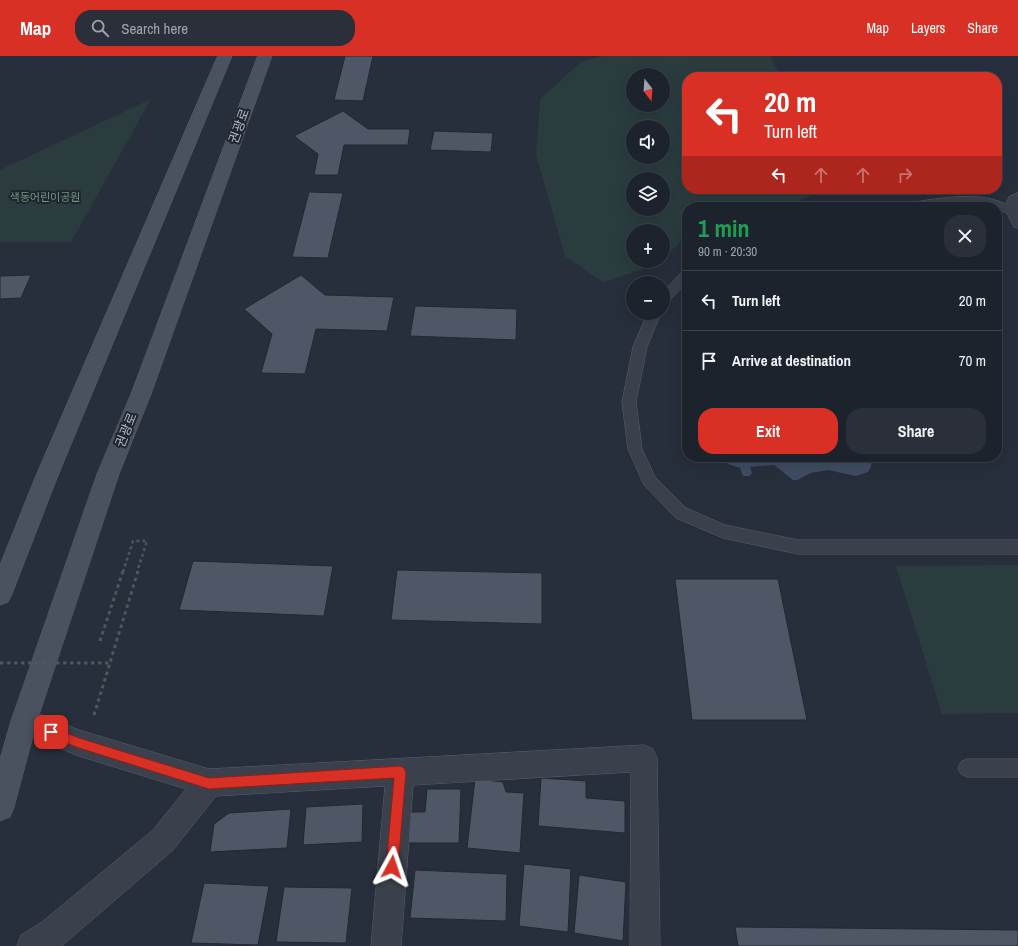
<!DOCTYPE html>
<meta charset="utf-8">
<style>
:root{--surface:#1d232d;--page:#2a2f39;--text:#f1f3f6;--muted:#a0a4aa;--line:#3b4049;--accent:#d93025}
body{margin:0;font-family:"Archivo Narrow","Noto Sans KR",sans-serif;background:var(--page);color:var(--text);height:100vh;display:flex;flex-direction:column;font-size:15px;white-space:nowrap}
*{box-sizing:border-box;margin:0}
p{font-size:13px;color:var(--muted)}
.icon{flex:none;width:22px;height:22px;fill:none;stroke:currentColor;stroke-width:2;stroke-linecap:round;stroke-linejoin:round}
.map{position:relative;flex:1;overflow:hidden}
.side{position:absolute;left:682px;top:146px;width:320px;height:260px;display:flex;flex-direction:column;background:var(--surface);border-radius:16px;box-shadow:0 4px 16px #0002,0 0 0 1px var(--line)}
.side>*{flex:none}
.banner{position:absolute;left:682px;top:16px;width:320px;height:122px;border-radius:16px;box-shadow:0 4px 16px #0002,0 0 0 1px var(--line);background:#d93025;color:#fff;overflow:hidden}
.needle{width:26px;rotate:163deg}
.buttons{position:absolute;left:626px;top:12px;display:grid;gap:8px}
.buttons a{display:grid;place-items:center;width:44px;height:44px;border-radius:50%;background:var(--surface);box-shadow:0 4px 16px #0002,0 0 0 1px var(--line);font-size:20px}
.pin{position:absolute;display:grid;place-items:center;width:34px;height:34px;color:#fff;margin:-17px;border-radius:8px;box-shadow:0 2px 6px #0006}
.me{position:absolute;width:44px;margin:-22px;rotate:5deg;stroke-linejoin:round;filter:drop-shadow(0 0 3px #0008)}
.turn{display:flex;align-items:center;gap:14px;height:84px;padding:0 16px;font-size:18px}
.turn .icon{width:52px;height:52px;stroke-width:2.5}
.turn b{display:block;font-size:28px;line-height:34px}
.lanes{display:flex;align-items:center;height:38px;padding:0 16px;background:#0003;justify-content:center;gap:20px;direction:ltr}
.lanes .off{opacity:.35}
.round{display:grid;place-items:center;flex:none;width:42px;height:42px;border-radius:16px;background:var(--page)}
.summary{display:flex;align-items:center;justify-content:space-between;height:68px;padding:0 16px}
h1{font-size:24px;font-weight:700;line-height:30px;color:#1e9e55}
.primary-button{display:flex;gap:8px;margin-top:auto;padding:8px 16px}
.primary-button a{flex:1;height:46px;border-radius:16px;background:var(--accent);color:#fff;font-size:16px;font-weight:700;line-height:46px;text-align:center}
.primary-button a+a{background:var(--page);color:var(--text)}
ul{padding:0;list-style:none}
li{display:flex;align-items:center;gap:12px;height:60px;padding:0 16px;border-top:1px solid var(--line)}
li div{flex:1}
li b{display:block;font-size:15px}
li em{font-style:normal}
header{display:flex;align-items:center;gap:24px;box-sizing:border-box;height:56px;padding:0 20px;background:var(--accent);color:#fff}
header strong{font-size:19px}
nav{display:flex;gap:22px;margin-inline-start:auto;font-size:14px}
.search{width:280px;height:36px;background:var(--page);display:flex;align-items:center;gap:10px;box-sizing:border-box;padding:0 14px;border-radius:16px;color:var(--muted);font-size:15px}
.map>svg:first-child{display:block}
</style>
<header>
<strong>Map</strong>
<div class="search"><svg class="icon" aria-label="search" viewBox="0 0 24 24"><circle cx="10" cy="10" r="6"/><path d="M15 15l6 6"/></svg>Search here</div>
<nav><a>Map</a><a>Layers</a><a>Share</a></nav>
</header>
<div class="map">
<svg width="1018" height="890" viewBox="0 0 1018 890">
<rect width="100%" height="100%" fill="#272f3c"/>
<g fill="#2a3c3e" fill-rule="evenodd">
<path d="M603 0H770L781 21H687V133H821V135L784 151H687V183L682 184 663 203V175H633V205H661L656 209 603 226 565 200 536 99 540 43 581 6ZM633 19H663V49H633ZM633 71H663V101H633ZM633 123H663V153H633Z"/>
<path d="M151 43 71 186H0V114Z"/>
<path d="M1018 509V657L942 658 896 510Z"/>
</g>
<path fill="#3f4c63" d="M722 401H872L871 411 868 416 856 420 828 414 811 417 797 424H793L774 409 750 411 752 417 749 420H743L740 412 728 408Z"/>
<g fill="#4e5765" stroke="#222833">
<path d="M345 0H373L363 45 334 44Z"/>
<path d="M343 55 368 73H410L408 89H344L338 119H314L318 98 294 80Z"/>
<path d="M434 75 493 77 491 96 430 94Z"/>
<path d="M309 136 343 137 328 202 292 201Z"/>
<path d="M31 219 21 242 0 243V220Z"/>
<path d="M301 219 325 239 394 241 387 275 316 273 305 318 261 317 272 278 244 253Z"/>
<path d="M415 250 517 253 516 284 410 280Z"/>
<path d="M193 505 333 510 324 560 179 554Z"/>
<path d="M397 514 542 517V568L391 564Z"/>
<path d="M675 523H778L807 664H692Z"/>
<path d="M541 722 586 725V742L625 745V777L538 770Z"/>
<path d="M475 723 503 726 506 736 524 737 520 797 467 792Z"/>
<path d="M427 733H461L459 787H405L408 756H425Z"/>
<path d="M363 748 362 786 303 789 306 751Z"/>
<path d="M291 753 287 792 210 796 214 768 229 757Z"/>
<path d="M524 808 571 813 568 876 519 870Z"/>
<path d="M415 814 507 818 506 865 410 862Z"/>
<path d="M579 819 626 826 623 885 574 877Z"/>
<path d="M204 827 269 830 258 889 191 887Z"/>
<path d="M284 831 352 832 346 887 276 886Z"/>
<path d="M735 871 1018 874V890H738Z"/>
</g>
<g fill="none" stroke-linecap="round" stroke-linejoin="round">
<g stroke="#595f6a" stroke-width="1">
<g id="lane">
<path d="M1018 137V172L1014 171 1007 157 997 153V151L971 147 936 151H900L906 147C941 143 974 134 1006 148L1009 141Z"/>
<path d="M687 214V226L667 247 663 248V236L683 215Z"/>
<path d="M648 257H661L647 291 636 346 642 393 655 421 686 452 725 469 798 484H1018V498H798L723 482 676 462 644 429 628 393 622 346 633 291Z"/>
<path d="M967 703H1018V721H967L961 718 958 712 961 706Z"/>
</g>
</g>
<g stroke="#595f6a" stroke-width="1">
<path id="street" d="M24 652 79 674 209 713 644 689 653 693 657 702 660 890H630L631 716 413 729 401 890H371L385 730 216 740 173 794 64 888 60 890H17L21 879 42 866 153 774 186 733 79 700 15 674 11 665 15 656Z"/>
</g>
<g stroke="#595f6a" stroke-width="1">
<g id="secondary">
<path d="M218 0H232L57 422 12 538 8 546 0 549V509L35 422Z"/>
<path d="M258 0H272L151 338 119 418 37 665 14 751 10 761 0 765V703L11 665 97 418 131 338Z"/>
</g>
</g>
<path stroke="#49595c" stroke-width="2.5" stroke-dasharray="3 3" stroke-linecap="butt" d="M123 516 133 485H147L137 516"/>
<g stroke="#49595c" stroke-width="3" stroke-dasharray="3.5 3.5" stroke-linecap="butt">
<path d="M100 585 123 515"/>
<path d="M94 659 138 515"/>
</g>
<use href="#lane" fill="#3b414c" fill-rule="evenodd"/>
<use href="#street" fill="#3b414c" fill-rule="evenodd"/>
<use href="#secondary" fill="#4a515f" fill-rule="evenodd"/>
<path stroke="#49595c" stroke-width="3" stroke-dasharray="3.5 3.5" stroke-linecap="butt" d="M0 607H109"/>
</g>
<path fill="#d93025" stroke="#8d1f18" d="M51 671 79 682 209 722 400 710 404 712 406 716 398 811 397 815 392 817 388 815 386 811 394 722 209 733 79 692 48 680 46 676 48 672Z"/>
<g text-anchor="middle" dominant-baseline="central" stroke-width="4" stroke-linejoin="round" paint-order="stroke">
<g font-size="11" fill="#71957b" stroke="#202631">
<text x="45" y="141">색동어린이공원</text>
</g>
<g font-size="13" fill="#b7bdc7" stroke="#202631">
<text transform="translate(239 70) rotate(-70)">권광로</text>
<text transform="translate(126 374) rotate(-68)">권광로</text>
</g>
</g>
</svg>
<div class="buttons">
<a><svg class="needle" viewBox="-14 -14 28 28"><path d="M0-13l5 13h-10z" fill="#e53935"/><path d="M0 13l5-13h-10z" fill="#a0a4aa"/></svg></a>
<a><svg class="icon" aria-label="sound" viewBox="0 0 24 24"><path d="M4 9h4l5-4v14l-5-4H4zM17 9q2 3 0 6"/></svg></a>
<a><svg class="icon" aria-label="layers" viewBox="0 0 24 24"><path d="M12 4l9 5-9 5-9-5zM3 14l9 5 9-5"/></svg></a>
<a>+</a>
<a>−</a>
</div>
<div class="pin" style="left:51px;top:676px;background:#d93025"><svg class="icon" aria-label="arrive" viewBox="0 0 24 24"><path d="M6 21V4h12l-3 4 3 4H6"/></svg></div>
<svg class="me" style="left:392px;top:811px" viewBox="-20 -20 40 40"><path d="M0-17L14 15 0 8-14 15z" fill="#d93025" stroke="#fff" stroke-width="4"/></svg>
<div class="banner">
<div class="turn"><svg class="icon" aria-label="left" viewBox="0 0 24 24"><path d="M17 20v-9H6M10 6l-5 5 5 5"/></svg><div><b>20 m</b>Turn left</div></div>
<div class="lanes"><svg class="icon" aria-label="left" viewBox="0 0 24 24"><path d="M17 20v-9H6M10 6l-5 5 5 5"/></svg><svg class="icon off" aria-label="ahead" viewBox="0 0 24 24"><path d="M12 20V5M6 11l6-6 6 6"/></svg><svg class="icon off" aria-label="ahead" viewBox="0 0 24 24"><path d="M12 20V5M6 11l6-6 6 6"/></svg><svg class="icon off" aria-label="right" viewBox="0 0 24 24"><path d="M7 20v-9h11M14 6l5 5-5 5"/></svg></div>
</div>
<section class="side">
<div class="summary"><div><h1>1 min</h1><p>90 m · 20:30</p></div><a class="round"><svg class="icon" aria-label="close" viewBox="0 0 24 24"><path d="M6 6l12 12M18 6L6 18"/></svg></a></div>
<ul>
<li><svg class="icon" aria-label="left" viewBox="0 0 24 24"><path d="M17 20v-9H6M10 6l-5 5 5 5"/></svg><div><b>Turn left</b></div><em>20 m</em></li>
<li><svg class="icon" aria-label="arrive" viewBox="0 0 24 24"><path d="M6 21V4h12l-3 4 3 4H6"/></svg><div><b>Arrive at destination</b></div><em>70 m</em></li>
</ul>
<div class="primary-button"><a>Exit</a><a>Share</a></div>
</section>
</div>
